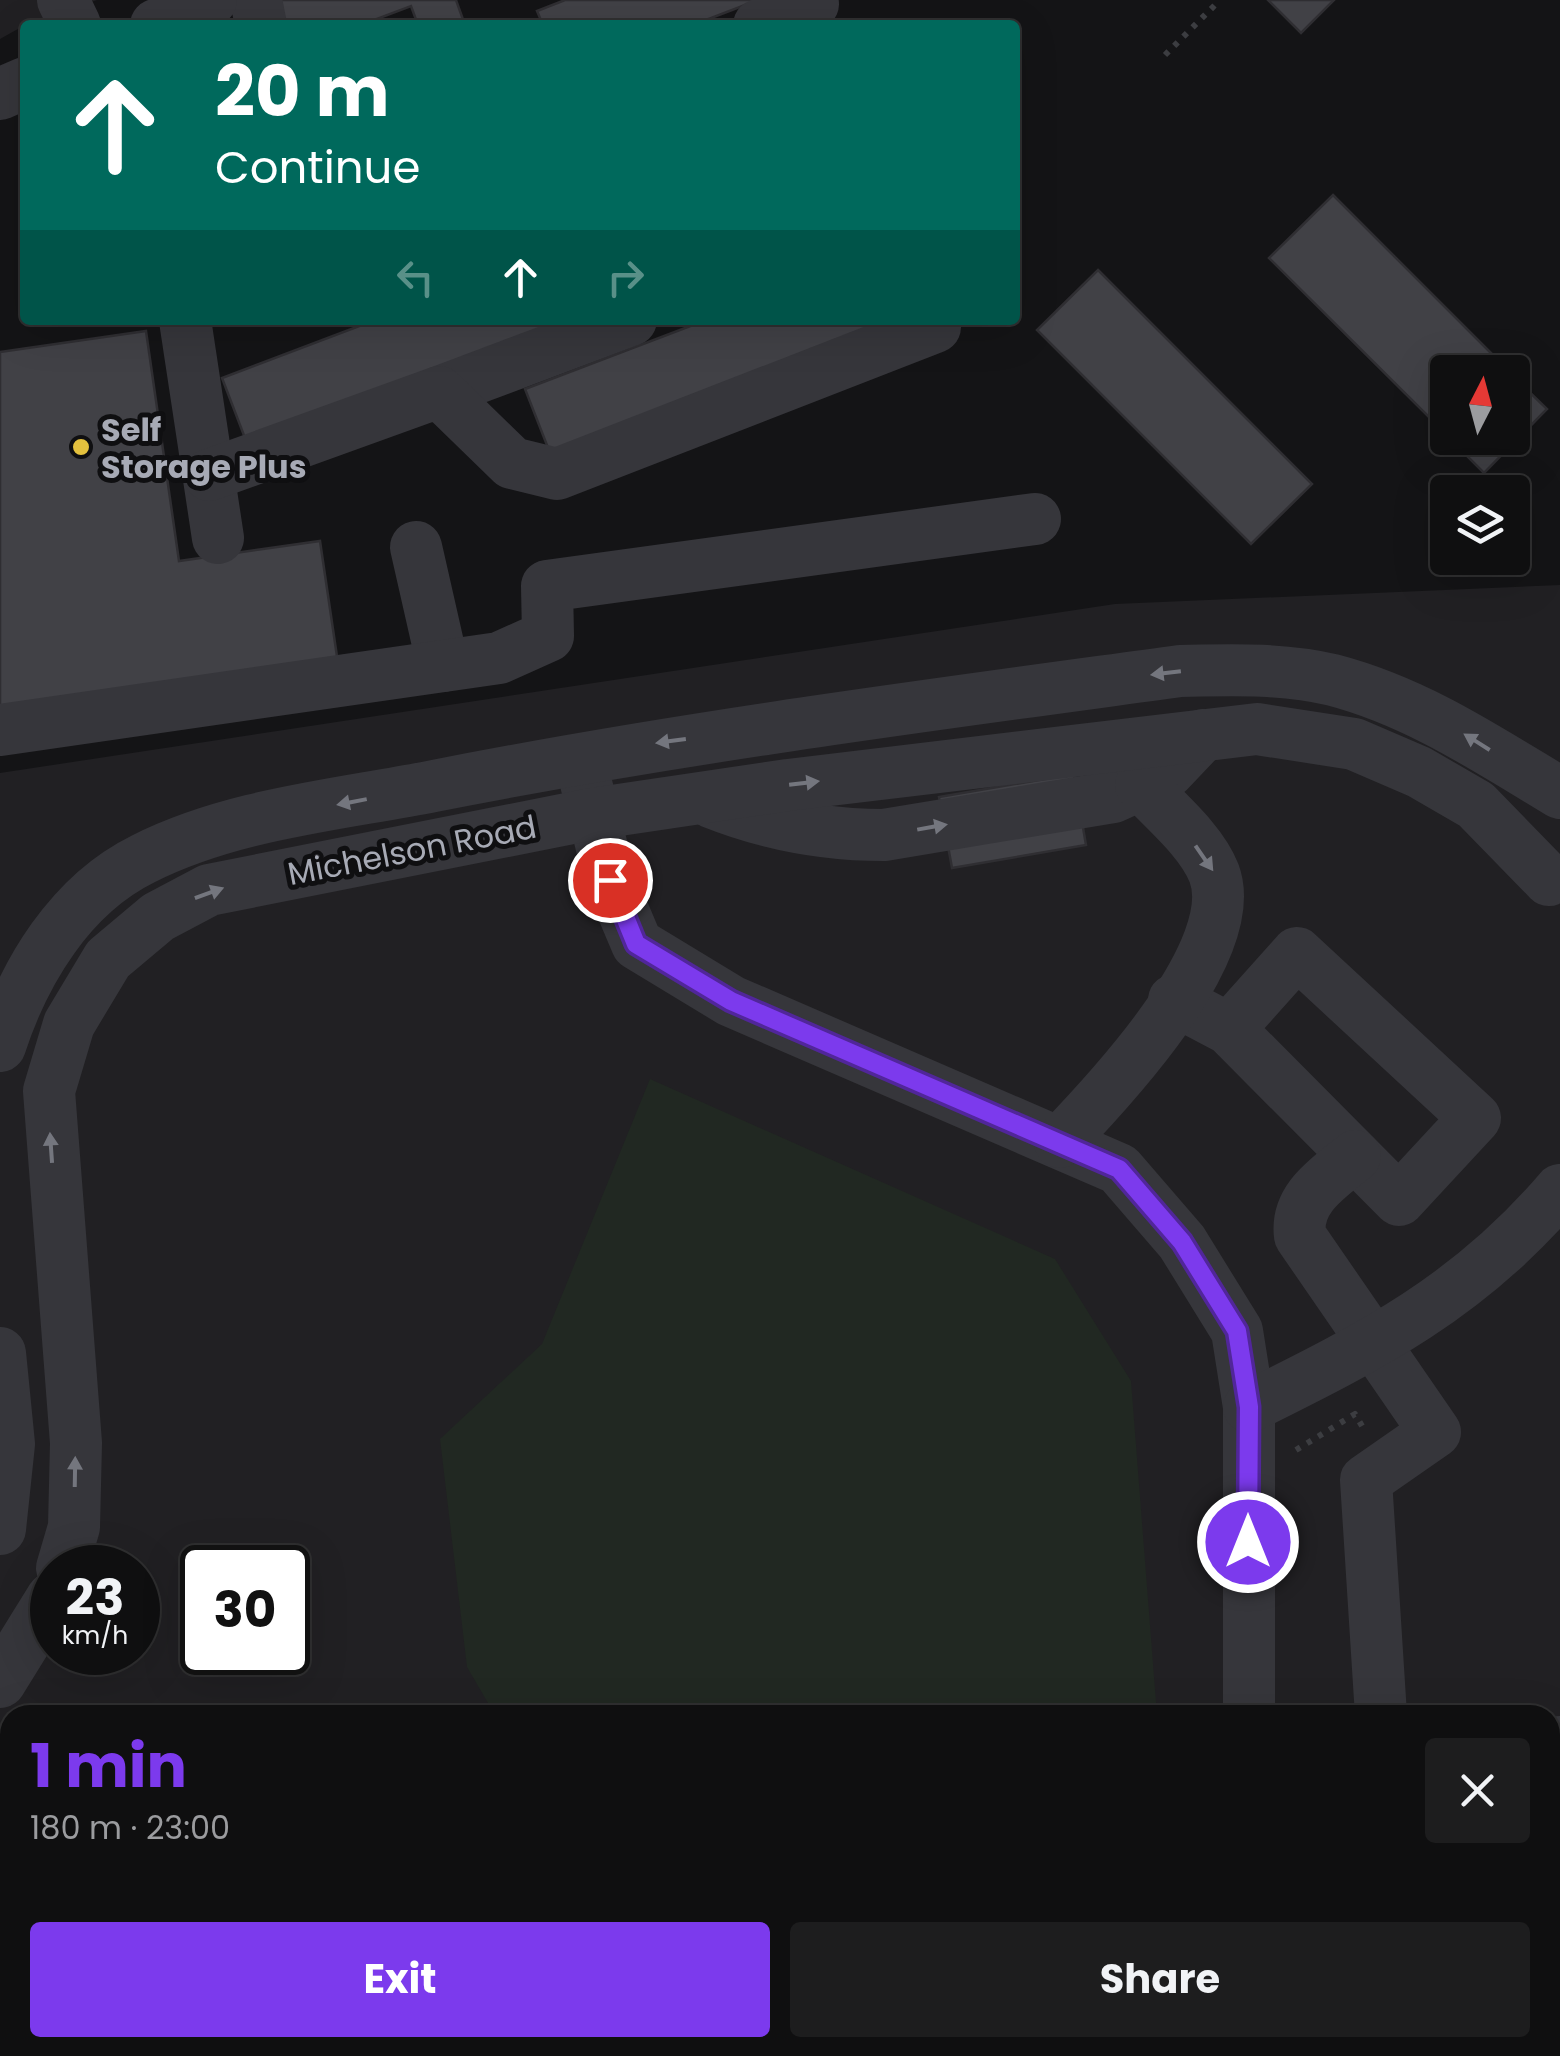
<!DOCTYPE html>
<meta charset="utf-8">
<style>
:root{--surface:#0f0f10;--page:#1d1d1e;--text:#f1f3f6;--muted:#9b9c9f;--line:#2f2f30;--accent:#7c3aed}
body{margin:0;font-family:Poppins,sans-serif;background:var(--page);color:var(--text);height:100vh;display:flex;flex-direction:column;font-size:38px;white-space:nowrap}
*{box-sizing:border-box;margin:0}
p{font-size:32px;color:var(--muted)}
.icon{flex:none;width:55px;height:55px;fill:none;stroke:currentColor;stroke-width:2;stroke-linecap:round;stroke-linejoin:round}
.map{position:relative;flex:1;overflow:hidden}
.sheet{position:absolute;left:0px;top:1705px;width:1560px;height:352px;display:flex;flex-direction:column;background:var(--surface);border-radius:30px 30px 0 0;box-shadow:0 10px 40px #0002,0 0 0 2px var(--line)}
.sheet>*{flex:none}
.hud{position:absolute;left:20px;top:20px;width:1000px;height:305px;border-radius:10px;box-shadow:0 10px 40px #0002,0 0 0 2px var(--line);background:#00695c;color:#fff;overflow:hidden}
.needle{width:65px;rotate:6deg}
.fabs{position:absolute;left:1430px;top:355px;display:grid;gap:20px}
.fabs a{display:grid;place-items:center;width:100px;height:100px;border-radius:10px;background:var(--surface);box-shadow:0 10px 40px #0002,0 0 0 2px var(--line);font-size:50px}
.speed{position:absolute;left:30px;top:1545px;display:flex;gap:20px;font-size:50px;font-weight:700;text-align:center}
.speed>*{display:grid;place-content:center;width:130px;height:130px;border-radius:50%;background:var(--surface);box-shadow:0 10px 40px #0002,0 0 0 2px var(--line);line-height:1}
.speed small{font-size:25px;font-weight:400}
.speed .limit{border:5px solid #111;border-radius:15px;background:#fff;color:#111}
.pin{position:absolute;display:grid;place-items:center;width:85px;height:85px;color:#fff;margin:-42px;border:5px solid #fff;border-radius:50%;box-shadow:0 2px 10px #0007}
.me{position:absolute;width:110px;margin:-55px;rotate:0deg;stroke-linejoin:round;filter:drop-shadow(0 0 8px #0008)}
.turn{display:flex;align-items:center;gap:35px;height:210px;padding:0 30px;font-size:45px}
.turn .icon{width:130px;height:130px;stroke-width:2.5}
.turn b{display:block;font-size:70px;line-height:85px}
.lanes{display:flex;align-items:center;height:95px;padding:0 30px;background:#0003;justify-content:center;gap:50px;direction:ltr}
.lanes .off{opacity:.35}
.round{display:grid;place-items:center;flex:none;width:105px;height:105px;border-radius:10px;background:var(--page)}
.overview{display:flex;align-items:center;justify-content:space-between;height:170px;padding:0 30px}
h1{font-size:60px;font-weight:700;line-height:75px;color:var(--accent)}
.button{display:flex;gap:20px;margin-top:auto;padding:20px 30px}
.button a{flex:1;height:115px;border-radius:10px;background:var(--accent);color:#fff;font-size:40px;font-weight:700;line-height:115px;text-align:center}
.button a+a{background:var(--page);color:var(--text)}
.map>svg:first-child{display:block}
</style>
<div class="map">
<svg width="1560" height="2056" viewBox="0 0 1560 2056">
<rect width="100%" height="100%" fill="#141416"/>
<g fill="#212023" fill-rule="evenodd">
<path d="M0 0H97L25 25 0 39Z"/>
<path d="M1560 585V2056H0V773L1115 604ZM52 1568H138V1652H52ZM202 1568H288V1652H202ZM10 1715H1550V2048H10Z"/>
</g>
<g fill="#212822">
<path d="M650 1079 1055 1259 1131 1381 1157 1715H495L467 1667 440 1439 542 1344Z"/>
<path d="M580 2048H1182V2056H583Z"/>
</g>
<g fill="#414146" stroke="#2f2e32" stroke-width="2.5">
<path d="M265 0H456L465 25H418L411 6 361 25H274Z"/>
<path d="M565 0H758L693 25H543L537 11Z"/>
<path d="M1268 0H1334L1301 33Z"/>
<path d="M1333 195 1510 372H1448V436L1269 258Z"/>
<path d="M1098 270 1312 484 1251 544 1037 330Z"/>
<path d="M375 320H540L545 333 248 446 222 378Z"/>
<path d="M706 320H903L550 453 525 389Z"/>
<path d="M146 331 179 561 320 541 339 670 0 718V352Z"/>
<path d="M1512 375 1547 409 1484 473 1449 438H1512Z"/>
<path d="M1074 774 1086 845 952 868 939 797Z"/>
</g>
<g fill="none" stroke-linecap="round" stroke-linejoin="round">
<g stroke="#3c3d41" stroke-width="6" stroke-dasharray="5 8" stroke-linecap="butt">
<path d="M1165 55 1220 0"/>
<path d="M1296 1450 1355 1414 1365 1431"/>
</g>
<g stroke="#36363b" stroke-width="52">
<path d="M63 0 75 25"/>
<path d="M256 0 261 25"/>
<path d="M156 25 211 0"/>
<path d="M759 25 813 4"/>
<path d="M0 94 25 83"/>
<path d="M185 320 218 538"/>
<path d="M439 392 631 320"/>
<path d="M209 475 439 392 512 463 557 474 935 327 932 320"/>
<path d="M416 547 443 666"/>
<path d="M0 730 499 658 548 636 547 586 1035 519"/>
<path d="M586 783 610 880 637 944 731 1001 1119 1169 1182 1242 1237 1331 1249 1407V1715"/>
<path d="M711 802C766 824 825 835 884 835L1113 797 1168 772 1203 735"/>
<path d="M1174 1000 1229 1029 1399 1200 1475 1118 1297 953 1229 1029"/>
<path d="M0 1046C24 972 70 895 143 859 232 814 337 805 434 786 682 737 931 705 1180 671 1231 670 1283 668 1333 680 1417 702 1487 749 1560 793"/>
<path d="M1060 1142C1110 1090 1243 949 1214 873 1201 840 1164 810 1141 785"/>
<path d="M1355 1156C1329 1178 1295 1198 1300 1236L1435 1432 1366 1480 1381 1715"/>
<path d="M0 1353 9 1444 0 1529"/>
<path d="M1249 1407C1372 1346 1469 1297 1560 1190"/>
<path d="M62 1568 74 1527 76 1443 49 1091 69 1024 108 959 158 917 209 890 592 814 788 785 1257 729 1354 744 1419 772 1476 805 1549 880"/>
<path d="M0 1682 52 1598"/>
<path d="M1550 1748 1560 1742"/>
<path d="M1550 1927 1560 1921"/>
<path d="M1299 2048 1301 2056"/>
<path d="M1435 2048 1441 2056"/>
</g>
</g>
<defs><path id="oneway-solid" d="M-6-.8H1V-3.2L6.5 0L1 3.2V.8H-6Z" transform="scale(2.5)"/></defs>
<g fill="#74767e">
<use href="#oneway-solid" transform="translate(1166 673) rotate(173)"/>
<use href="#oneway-solid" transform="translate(671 741) rotate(172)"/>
<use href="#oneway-solid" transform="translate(1477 742) rotate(-148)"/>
<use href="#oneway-solid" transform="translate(804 783) rotate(-7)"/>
<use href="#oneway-solid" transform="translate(352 802) rotate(169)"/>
<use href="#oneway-solid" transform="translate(932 827) rotate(-10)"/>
<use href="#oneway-solid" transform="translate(1204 858) rotate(55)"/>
<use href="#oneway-solid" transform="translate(209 893) rotate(-20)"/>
<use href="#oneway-solid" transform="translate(51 1148) rotate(-94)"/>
<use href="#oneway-solid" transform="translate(75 1472) rotate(-89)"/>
</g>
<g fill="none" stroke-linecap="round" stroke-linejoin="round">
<g stroke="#51269a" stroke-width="25">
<path id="route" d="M610 880 636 944 731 1001 1119 1169 1182 1242 1237 1331 1249 1407 1248 1542"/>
</g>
<use href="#route" stroke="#7c3aed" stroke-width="18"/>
</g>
<circle fill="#e4c13e" stroke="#0f0f11" stroke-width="4" cx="81" cy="447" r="10"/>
<g text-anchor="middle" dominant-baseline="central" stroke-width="10" stroke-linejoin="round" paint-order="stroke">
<g font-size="32" font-weight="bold" fill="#a7aab5" stroke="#0f0f11" text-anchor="start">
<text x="101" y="429">Self<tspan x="101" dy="37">Storage Plus</tspan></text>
</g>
<g font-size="32" fill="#a7aab5" stroke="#0f0f11">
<text transform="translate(412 850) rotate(-11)">Michelson Road</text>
</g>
</g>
</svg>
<div class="fabs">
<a><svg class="needle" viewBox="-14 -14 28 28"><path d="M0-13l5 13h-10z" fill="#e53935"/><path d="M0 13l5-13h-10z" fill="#9b9c9f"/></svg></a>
<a><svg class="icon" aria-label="layers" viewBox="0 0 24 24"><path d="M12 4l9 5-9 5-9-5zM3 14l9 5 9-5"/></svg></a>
</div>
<div class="speed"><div>23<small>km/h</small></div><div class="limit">30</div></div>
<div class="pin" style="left:610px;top:880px;background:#d93025"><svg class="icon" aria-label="arrive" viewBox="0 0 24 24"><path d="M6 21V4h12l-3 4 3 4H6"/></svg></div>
<svg class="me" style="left:1248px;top:1542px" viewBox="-20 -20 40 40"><circle r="17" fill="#7c3aed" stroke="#fff" stroke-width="3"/><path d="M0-11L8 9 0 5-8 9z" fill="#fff"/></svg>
<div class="hud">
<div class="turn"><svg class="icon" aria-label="ahead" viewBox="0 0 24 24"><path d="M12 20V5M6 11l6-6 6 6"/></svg><div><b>20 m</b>Continue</div></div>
<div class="lanes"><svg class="icon off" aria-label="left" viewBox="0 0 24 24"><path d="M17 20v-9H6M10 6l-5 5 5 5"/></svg><svg class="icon" aria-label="ahead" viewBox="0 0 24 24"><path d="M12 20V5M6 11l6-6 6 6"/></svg><svg class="icon off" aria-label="right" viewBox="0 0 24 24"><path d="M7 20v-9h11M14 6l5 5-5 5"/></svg></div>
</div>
<section class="sheet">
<div class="overview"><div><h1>1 min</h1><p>180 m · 23:00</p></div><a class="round"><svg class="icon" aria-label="close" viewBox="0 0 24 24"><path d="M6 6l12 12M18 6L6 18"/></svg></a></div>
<div class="button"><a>Exit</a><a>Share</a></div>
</section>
</div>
